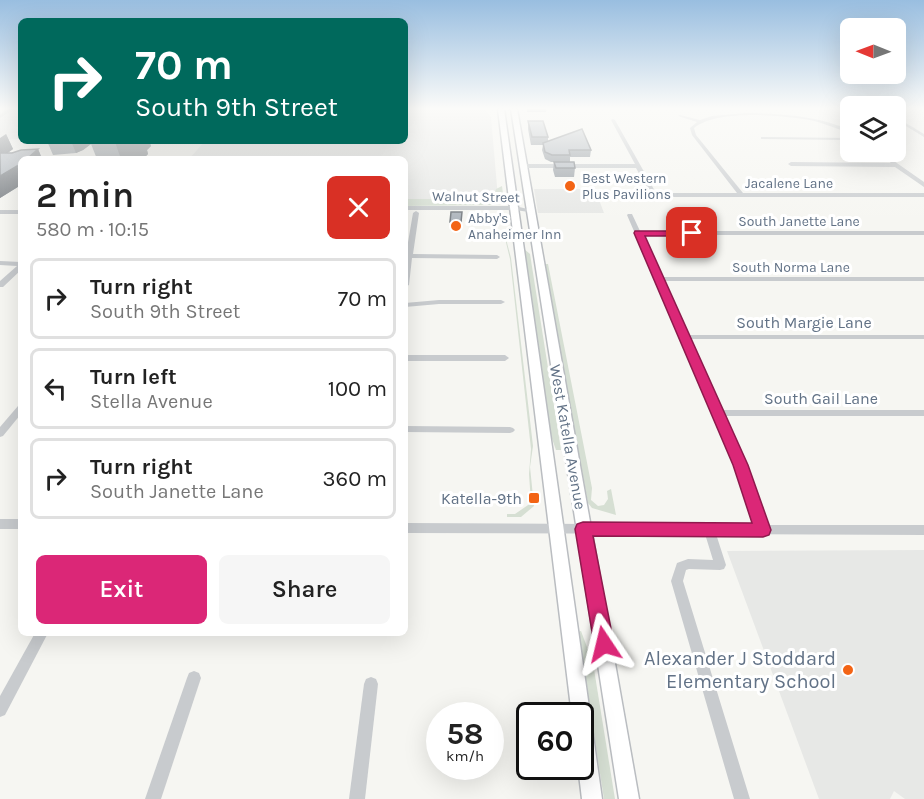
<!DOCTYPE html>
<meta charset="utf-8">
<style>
:root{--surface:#fff;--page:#f6f6f6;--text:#222;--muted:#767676;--line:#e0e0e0;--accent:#db2777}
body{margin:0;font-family:Karla,sans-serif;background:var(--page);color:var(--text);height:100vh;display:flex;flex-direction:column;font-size:22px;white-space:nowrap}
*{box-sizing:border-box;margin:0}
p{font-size:20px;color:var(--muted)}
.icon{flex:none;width:33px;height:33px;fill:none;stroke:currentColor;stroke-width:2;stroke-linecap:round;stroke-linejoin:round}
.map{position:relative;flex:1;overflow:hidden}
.sheet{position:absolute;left:18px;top:156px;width:390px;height:480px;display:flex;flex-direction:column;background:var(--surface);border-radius:9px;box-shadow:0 6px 24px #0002}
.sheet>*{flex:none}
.hud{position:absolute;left:18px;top:18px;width:390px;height:126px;border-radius:9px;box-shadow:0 6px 24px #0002;background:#00695c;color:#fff;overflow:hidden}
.needle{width:39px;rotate:271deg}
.controls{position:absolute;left:840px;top:18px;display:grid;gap:12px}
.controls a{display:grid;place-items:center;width:66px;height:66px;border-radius:9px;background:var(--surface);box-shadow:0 6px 24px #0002;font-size:30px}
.speed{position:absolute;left:426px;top:702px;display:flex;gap:12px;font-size:30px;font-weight:700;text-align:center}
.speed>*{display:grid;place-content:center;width:78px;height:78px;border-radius:50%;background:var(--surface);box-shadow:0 6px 24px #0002;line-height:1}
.speed small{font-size:15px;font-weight:400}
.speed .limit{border:3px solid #111;border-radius:9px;background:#fff;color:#111}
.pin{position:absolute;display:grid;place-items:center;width:51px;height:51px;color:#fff;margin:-26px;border-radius:12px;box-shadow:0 3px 9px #0006}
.me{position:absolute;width:66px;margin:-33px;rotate:350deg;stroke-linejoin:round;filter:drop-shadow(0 0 4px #0008)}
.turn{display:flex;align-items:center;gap:21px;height:126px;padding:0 18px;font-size:27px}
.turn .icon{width:78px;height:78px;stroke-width:2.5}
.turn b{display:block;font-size:42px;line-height:51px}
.round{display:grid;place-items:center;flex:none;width:63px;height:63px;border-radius:9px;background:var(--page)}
.summary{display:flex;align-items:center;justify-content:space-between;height:102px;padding:0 18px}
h1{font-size:36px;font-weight:600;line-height:45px}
.action{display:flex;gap:12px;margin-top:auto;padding:12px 18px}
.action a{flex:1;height:69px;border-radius:9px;background:var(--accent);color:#fff;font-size:24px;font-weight:600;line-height:69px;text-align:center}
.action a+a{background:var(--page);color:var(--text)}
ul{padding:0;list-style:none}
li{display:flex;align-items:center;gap:18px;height:81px;margin:0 12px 9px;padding:0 6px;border:3px solid var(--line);border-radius:9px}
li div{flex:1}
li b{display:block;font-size:22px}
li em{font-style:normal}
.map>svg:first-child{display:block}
</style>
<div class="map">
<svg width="924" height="799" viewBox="0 0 924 799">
<rect width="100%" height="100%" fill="#f6f6f2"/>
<g fill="#e7e8e6">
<path d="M6 109H21V139L0 140V113Z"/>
<path d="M405 109H485L491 117 498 198 491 202 405 200V159H189L205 141H405Z"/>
<path d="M534 189H595L604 213H538Z"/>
<path d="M924 550V799H905L894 791 890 799H819L727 551Z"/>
</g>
<g fill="#d6dfd3">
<path d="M502 186 504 202 498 205 405 206V199H493L496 189Z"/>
<path d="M504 234H508L506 239 511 258 533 446 530 467 534 506 521 517H507V514H515L531 503 529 474 531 449 510 259Z"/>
<path d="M524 249 530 254 561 450H556L550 433Z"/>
<path d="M544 264H548L592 488 591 500 598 506 604 505 608 499 607 491 611 489 616 515 592 508 588 503Z"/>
<path d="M581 631 593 663 615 799H604L578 632Z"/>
</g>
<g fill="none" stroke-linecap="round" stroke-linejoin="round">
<g stroke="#babdc1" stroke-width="3">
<g id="major">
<path d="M498 109H504L602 799H582L578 766H580V716H572Z"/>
<path d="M511 109H517L639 799H619Z"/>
</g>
</g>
<g fill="#c8cbce" fill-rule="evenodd">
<path d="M8 109H14L0 118V115Z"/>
<path d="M747 113C783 114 818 116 850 130V133C837 129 824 123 810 120 782 115 717 109 694 128L696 135 743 193H924V197H654L651 195 636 168H522L519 166 522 164H635L611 120 613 119 615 120 656 193H737L692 135 690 128 697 122 678 116 680 115 700 120 712 116Z"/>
<path d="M896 117 924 134V137L896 120Z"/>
<path d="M763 137 850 138V140L761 139V137Z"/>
<path d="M876 152H881L924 182V187L895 167 791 166 788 164 791 162 891 163Z"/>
<path d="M405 206H515L532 210 529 212 515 210H405Z"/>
<rect x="0" y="210" width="21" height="4"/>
<path d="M416 211 419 213 413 254 497 255 500 257 497 259 412 258 409 285 405 287V254H406L413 213Z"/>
<path d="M628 214H632L640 231H924V235H642L661 277H924V281H663L687 335H924V339H689L720 410H924V416H723L745 465 767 525H924V535L716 534 726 565 724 569 720 570 689 569 686 570 683 581 750 799H734L671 581 677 563 688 559 713 560 705 534 405 533V523L756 525 735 465 627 215Z"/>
<path d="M0 261 21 262V270L3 287H0V281L17 266 0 265Z"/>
<path d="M439 300H501L505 302 501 304H439L405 307V303Z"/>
<path d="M405 355H505L509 358 505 361H405Z"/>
<path d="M21 405V414L3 436 0 437V427L18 406Z"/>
<path d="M405 426 510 427 513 428 515 430 513 432 510 433 405 432Z"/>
<rect x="0" y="519" width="21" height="10"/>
<path d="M35 633H48L5 715 0 717V696Z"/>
<path d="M194 671 199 673 201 678 161 799H145L187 678 189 673Z"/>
<path d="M371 677 376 679 378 684 365 799H349L364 684 366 679Z"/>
</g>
<use href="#major" fill="#fff" fill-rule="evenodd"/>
</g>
<g fill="#969da3">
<rect x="527" y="109" width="19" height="3"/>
<path d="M528 121 548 137V142L591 150 590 157H570V162H551L545 159 542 150 543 145H531L528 129Z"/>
<path d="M6 134 13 149 8 153 38 149 42 158 90 157 91 159H21V185L0 198Z"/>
<path d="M47 141H149L151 146 147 150 148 154 143 159H97L91 144 83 150 76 153 53 155Z"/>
<path d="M554 162 575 168 574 177H555L553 170Z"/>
<path d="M462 212 461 231H451L450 222Z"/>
</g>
<g fill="#7a7f84">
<path d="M6 134 13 149 0 158V138Z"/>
<path d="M71 141H95L90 142 91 144 83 150 76 153Z"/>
<path d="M116 141H149L151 146 147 150 148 154 143 159H121L115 142Z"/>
<path d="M38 149 42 159H27Z"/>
<path d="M17 166 21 175V185L0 198V176Z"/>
</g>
<g fill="#afb6bd" stroke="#7a7f84" stroke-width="1.5">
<path d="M528 121H543L548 137H532Z"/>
<path d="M582 129 591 150H569L570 155H552L545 152 543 143Z"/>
<path d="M92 141H116L115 142H90Z"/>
<path d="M38 149 27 159 90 157 87 159H21V166H17L0 176V153H12L21 150Z"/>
<path d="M554 162H574L575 168H556Z"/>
<path d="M451 212H462L461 222H450Z"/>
</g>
<linearGradient id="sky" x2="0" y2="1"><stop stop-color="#99bee0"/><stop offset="0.49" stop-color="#fbfbf9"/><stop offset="1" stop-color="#fbfbf9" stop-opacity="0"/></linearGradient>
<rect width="924" height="221" fill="url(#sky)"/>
<path fill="#db2777" stroke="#8e194d" stroke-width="1.5" d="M635 231H692L696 233 692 236H645L748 465 771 530 769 535 763 537 593 536 614 644 611 651 604 654 597 651 594 644 575 529 577 524 583 522 752 523 733 465 634 233Z"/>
<g fill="#f36415" stroke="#fff" stroke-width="2">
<circle cx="570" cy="186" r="6"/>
<circle cx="456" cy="226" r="6"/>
<rect x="528" y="492" width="12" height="12" rx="3"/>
<circle cx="848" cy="670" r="6"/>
</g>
<g text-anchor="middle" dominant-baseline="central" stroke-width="6" stroke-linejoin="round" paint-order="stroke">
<g font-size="14" fill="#627286" stroke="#fff" text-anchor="start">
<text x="582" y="178">Best Western<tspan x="582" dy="16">Plus Pavilions</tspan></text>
<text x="468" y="218">Abby's<tspan x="468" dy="16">Anaheimer Inn</tspan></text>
</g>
<g font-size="14" fill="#627286" stroke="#fff">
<text x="789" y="183">Jacalene Lane</text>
<text transform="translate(476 197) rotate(1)">Walnut Street</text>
<text x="799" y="221">South Janette Lane</text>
<text x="791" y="267">South Norma Lane</text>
</g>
<g font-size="16" fill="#627286" stroke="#fff">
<text x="804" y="322">South Margie Lane</text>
<text x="821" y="398">South Gail Lane</text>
<text transform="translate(568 437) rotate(80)">West Katella Avenue</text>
</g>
<g font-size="16" fill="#627286" stroke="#fff" text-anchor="end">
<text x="522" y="498">Katella-9th</text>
</g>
<g font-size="20" fill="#627286" stroke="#fff" text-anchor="end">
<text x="836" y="658">Alexander J Stoddard<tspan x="836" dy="23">Elementary School</tspan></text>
</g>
</g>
</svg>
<div class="controls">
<a><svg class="needle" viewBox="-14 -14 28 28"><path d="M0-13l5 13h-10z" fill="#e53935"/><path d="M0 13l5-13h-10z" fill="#767676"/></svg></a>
<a><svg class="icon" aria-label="layers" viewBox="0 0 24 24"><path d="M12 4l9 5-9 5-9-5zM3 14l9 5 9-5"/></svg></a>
</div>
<div class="speed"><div>58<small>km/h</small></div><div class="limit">60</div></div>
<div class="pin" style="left:692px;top:233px;background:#d93025"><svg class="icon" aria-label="arrive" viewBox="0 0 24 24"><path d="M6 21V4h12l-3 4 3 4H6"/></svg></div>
<svg class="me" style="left:604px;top:644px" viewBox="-20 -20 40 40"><path d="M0-17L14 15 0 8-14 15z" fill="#db2777" stroke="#fff" stroke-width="4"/></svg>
<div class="hud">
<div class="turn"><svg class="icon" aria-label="right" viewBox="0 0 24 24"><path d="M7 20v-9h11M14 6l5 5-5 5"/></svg><div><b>70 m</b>South 9th Street</div></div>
</div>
<section class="sheet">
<div class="summary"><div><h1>2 min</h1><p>580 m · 10:15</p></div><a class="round" style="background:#d93025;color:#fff"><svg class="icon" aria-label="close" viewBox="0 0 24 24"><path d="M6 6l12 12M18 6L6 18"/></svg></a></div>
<ul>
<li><svg class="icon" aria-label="right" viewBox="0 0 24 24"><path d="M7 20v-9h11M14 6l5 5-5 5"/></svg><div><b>Turn right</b><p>South 9th Street</p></div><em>70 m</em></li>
<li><svg class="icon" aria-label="left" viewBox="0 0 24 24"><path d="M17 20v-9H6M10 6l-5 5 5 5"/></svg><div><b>Turn left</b><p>Stella Avenue</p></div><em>100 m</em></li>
<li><svg class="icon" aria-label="right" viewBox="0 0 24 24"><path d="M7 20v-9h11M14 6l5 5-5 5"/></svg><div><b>Turn right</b><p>South Janette Lane</p></div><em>360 m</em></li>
</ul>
<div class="action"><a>Exit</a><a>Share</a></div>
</section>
</div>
